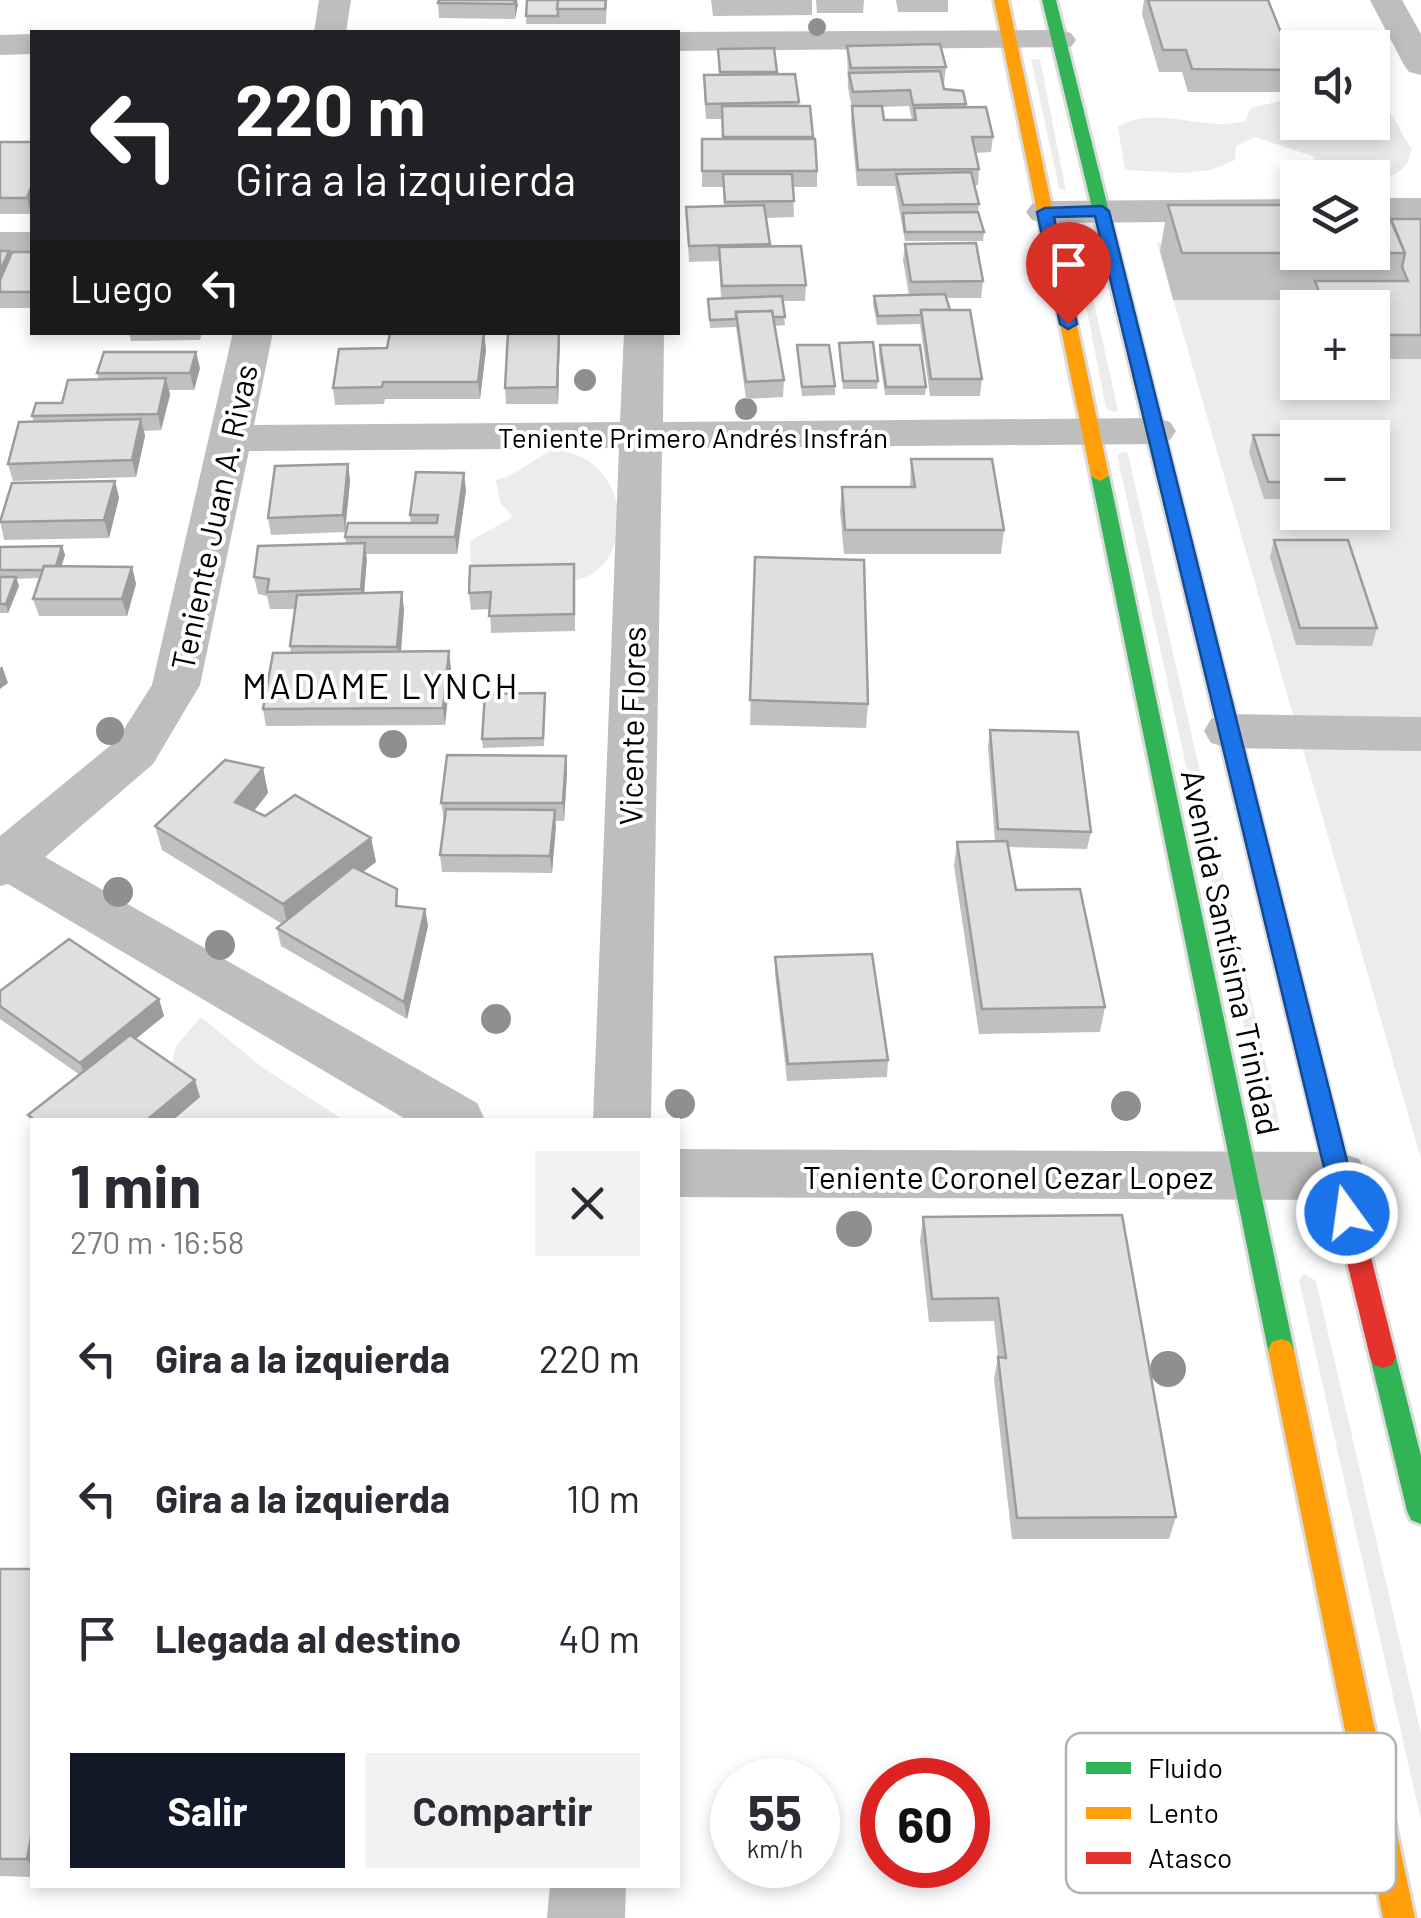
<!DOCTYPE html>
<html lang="es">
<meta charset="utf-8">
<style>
:root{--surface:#fff;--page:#f2f2f3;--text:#2b2b33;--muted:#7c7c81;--accent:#111827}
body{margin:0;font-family:Barlow,sans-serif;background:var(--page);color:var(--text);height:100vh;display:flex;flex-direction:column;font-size:38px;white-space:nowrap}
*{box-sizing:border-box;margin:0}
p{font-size:32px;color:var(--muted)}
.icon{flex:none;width:55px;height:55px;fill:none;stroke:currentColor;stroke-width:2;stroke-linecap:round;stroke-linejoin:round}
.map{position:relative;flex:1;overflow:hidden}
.details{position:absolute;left:30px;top:1118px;width:650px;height:770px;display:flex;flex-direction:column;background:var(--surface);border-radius:0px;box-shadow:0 5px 15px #0003}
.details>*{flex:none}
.banner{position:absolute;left:30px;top:30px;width:650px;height:305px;border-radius:0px;box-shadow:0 5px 15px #0003;background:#202124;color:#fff;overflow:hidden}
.fabs{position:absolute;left:1280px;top:30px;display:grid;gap:20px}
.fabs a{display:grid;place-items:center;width:110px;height:110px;border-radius:0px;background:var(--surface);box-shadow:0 5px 15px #0003;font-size:50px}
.speed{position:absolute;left:710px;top:1758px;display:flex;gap:20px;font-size:50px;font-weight:700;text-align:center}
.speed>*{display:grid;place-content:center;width:130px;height:130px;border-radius:50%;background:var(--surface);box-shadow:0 5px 15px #0003;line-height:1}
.speed small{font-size:25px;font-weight:400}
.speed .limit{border:15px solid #d22;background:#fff;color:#111}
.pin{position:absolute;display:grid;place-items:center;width:85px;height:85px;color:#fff;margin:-102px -42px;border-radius:50% 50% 50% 0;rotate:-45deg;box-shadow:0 0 10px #0007}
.pin .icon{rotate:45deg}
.me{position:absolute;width:110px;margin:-55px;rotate:346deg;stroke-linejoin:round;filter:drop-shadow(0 0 8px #0008)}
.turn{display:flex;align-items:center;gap:35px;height:210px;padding:0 40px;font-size:45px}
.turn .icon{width:130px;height:130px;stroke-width:2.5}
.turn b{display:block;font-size:70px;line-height:85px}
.then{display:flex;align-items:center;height:95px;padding:0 40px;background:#0003;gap:20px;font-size:38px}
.round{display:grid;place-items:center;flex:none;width:105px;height:105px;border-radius:0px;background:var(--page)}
.headline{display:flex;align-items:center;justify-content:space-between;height:170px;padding:0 40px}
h1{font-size:60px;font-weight:700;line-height:75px}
.action{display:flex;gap:20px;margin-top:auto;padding:20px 40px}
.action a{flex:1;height:115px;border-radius:0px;background:var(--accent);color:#fff;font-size:40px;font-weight:700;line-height:115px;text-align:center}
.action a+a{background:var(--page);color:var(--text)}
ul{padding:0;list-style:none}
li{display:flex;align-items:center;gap:30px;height:140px;padding:0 40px}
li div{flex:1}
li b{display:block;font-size:38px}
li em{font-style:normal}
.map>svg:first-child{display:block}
</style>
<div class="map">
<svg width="1421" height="1918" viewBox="0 0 1421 1918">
<rect width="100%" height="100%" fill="#fff"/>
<g fill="#ececec" fill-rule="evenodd">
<path d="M1031 59H1040L1066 191 1059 188Z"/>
<path d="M1297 97 1298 122H1372L1373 101C1397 110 1397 130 1412 149 1407 172 1394 176 1373 181L1372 178 1305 177 1315 157 1255 137 1236 146 1235 160 1211 170 1182 173 1125 170 1118 127C1157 103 1202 133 1245 121L1251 108Z"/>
<path d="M1421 233V1159L1157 243 1297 238 1298 252H1372ZM1298 308H1372V382H1298ZM1298 438H1372V512H1298Z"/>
<path d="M1074 243 1081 245 1118 410 1114 412 1106 409Z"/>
<path d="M553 450C633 454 637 564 580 579 568 582 553 579 541 580 518 581 495 584 472 586L470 541 513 517 500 502 496 480C519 475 531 459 553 450Z"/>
<path d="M1123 452 1128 454 1279 1121 1274 1126 1265 1121 1117 455Z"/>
<path d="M201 1017 263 1068 344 1120H157L176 1046Z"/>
<path d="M1304 1274 1316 1281 1421 1733V1820L1299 1280Z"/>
</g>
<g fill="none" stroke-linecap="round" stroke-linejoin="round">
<g stroke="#dbdbdb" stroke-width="6">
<g id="fast">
<path d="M1042 0H1056L1269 850 1258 858 1247 850Z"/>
<path d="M1100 471 1109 476 1294 1350 1290 1358 1281 1361 1272 1358 1268 1350 1091 476Z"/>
<path d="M1383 1346 1392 1349 1396 1357 1421 1456V1524L1411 1520 1407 1511 1370 1357 1374 1349Z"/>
</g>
</g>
<g stroke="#dbdbdb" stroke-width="6">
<g id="slow">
<path d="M994 0H1008L1109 476 1100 481 1091 476Z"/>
<path d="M1281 1339 1290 1342 1294 1350 1415 1918H1383L1268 1350 1272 1342Z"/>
</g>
</g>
<g stroke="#dbdbdb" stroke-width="6">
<path id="jam" d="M1258 842 1269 850 1396 1357 1392 1365 1383 1368 1374 1365 1370 1357 1247 850Z"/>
</g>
<g fill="#bebebe" fill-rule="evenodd">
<path d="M319 0H351L346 32H314Z"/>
<path d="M1370 0H1402L1421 34V75L1409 72 1404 65Z"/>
<path d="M1059 30 1071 33 1076 40 1071 47 678 51V32H672Z"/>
<path d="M32 34V54L0 55V35Z"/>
<rect x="1372" y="198" width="49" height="22"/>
<path d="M1298 199V221L1045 223 1032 220 1026 212 1032 204 1045 201Z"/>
<rect x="0" y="232" width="32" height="22"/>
<path d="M233 332H273L254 425 620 422 624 332H664L663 422 1155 418 1170 422 1176 431 1170 440 1155 444 662 448 651 1120H593L619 448 249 451 200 685 153 764 45 857 477 1103 485 1120H407L8 884 0 886V836L117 740 152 685Z"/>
<path d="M1229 714 1421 717V751L1229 748 1211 743 1204 731 1211 719Z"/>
<path d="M678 1149 1338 1152 1359 1159 1368 1176 1359 1193 1338 1200 678 1197Z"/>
<path d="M550 1885H626L625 1918H547Z"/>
</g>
<use href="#fast" fill="#30b455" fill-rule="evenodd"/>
<use href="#slow" fill="#ff9f0a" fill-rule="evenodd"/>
<use href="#jam" fill="#e5322d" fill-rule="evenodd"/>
</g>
<g fill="#8f8f8f">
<circle cx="817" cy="27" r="9"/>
<circle cx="585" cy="380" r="11"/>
<circle cx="746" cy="409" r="11"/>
<circle cx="110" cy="731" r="14"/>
<circle cx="393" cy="744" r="14"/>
<circle cx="118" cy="892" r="15"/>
<circle cx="220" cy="945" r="15"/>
<circle cx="496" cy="1019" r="15"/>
<circle cx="680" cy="1104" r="15"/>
<circle cx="1126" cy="1106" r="15"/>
<circle cx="854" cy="1229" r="18"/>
<circle cx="1168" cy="1369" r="18"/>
</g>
<g fill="#c0c0c0" fill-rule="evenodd">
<path d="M517 0 515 19 439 18 438 3Z"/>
<path d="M527 0H607L606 24H526Z"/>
<path d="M711 0H812V15L713 16Z"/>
<path d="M816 0H864L863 13H817Z"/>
<path d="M896 0H948V12H898Z"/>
<path d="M1144 0H1268L1296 70 1291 92H1188L1182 72H1159L1142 14Z"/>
<path d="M847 46 946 67 944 83H943L944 89 966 104V107L993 137 991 152 975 153 979 169 978 185H974L979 204 978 212 984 232 983 241H905L895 186H857L851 122 852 107 848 88ZM909 106 912 120H884L882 107Z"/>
<path d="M774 48 777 74 799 102V106H810L817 171V187H793L794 217 766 218 769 247 806 285 805 301H783L785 325 775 326 784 380 783 397 746 399 736 327 710 328 708 299 721 298 719 261 689 262 686 207 724 206 723 187H702V139H723L722 119H706L704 91V75H719L718 49Z"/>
<path d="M0 142H32L31 214H0Z"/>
<path d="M1168 205 1391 219H1421V359H1372V308H1311V300H1173L1160 251Z"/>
<path d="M905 244 983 281 981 298H946L949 310 982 379 980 396H930L920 324 877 325 873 304 874 296 909 295 903 260Z"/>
<path d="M0 251H9L10 256 32 252V308H0Z"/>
<path d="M129 332H202L200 340 131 341Z"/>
<path d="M560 332 558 404H506L505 388Z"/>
<path d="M484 333 486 350 480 399H385L384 404 335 405 333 388 387 348Z"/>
<path d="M839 343 878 381 877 389H843Z"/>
<path d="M797 345 835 386V395L802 396Z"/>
<path d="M880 345 926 387 925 395H885L879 354Z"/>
<path d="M200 368 194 390H169L170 395 161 430 144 431 145 436 136 477 13 481 8 464 34 422 32 416 62 403 99 380 97 373Z"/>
<path d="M1253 435 1298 438V499H1264L1249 452Z"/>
<path d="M911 459 1004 530 1001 554H844L840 511 842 487H910Z"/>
<path d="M348 464 350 481 345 532 271 535 268 518Z"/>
<path d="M115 481 119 498 109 538 4 540 0 520Z"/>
<path d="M466 490 457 554H366L364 593 404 609 401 652 451 668 445 725 266 726 263 709 291 653 290 646 295 609H270L267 596 258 594 254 577 346 543 345 537 411 523 410 515Z"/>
<path d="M1274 540 1377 628 1372 646 1296 645 1270 557Z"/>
<path d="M62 546 65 555 61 566 132 567 136 584 127 616H39L33 599 40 578 17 579 19 586 8 613H0V547Z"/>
<path d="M755 557 868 704 866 728 750 725Z"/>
<path d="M575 581V631L491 633 490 609 471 610 469 593Z"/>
<path d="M545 702 544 746 483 748 482 739Z"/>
<path d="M990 730 1091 832 1087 849 1008 847 1016 890 1105 1007 1100 1032 979 1034 954 866 957 842 995 841 988 747Z"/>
<path d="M566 756 567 773 564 821H555L552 873 442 872 440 855 444 820 441 803Z"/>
<path d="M263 768 268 793 254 811 265 816 371 838 376 862 363 872 400 906 425 909 428 926 407 1019 281 946 277 928 282 924 162 850 155 826Z"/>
<path d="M775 957 888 1060 887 1077 787 1081 775 974Z"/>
<path d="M0 991 159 999 164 1016 136 1039 200 1097 173 1120H32V1125L28 1115 80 1075 0 1019Z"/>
<path d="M1122 1215 1176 1517 1169 1539H1012L994 1379 998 1357 994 1321 929 1322 920 1241 923 1217Z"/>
<path d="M0 1569H32V1877L0 1876Z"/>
<path d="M269 1885H384V1886Z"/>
</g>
<g fill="#9c9c9c">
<path d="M515 0H517L518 5 515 19Z"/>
<path d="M32 185V211L31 214 27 198Z"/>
<path d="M9 251 11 259 0 285V271Z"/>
<path d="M559 332H560L558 404 557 387Z"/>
<path d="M484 333 486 350 480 399 478 382Z"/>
<path d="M196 352 200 368 194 390 190 373Z"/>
<path d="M166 378 170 395 161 430 158 414Z"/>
<path d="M141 419 145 436 136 477 132 460Z"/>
<path d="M348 464 350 481 345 532 343 515Z"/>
<path d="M464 473 466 490 457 554 455 537Z"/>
<path d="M115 481 119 498 109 538 104 520Z"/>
<path d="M365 543 367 560 363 606 361 589Z"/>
<path d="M62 546 65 555 58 578 55 569Z"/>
<path d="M132 567 136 584 127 616 122 599Z"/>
<path d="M16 577 19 586 8 613 6 604Z"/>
<path d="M402 592 404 609 400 664 397 647Z"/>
<path d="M449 651 451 668 445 725 443 708Z"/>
<path d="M2 666 8 683 0 689V668Z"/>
<path d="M566 756 567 773 564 821 563 803Z"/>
<path d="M263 768 268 793 241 827 235 802Z"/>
<path d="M555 810 556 827 552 873 550 856Z"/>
<path d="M371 838 376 862 288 928 283 904Z"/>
<path d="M425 909 428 926 407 1019 404 1002Z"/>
<path d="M159 999 164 1016 86 1079 80 1063Z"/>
<path d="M195 1080 200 1097 173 1120H147Z"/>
<path d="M32 1832V1868L27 1859Z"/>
</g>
<g fill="#dfdfdf" stroke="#9c9c9c" stroke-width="2.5">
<path d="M439 0H515L514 4 438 3Z"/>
<path d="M527 0H558V16H526Z"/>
<path d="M558 0H606L605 9H557Z"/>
<path d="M1148 0H1268L1296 70 1192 69 1186 50H1163Z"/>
<path d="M940 44 946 67 851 68 847 46Z"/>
<path d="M774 48 777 72H720L718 49Z"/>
<path d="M940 71 944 89 963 91 966 104 913 105 910 90 853 92 849 73Z"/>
<path d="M795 74 799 102 706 104 704 75Z"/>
<path d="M722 106H810L813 137H723Z"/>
<path d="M852 106H882L884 120H916L914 108 986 107 993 137H972L979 169 858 170Z"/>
<path d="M702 139H815L817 171H702Z"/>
<path d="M0 142H32V185L27 198H0Z"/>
<path d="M971 172 979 204 903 205 896 174Z"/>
<path d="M723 174H792L794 201 725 202Z"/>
<path d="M764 205 770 244 689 246 686 207Z"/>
<path d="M1168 205H1298V252H1372V205H1384L1405 253H1182Z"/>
<path d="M978 212 984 232H905L903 213Z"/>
<path d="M1391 219H1421V335H1372V308H1325L1315 281H1408L1402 267 1405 253Z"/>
<path d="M976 243 983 281 911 282 905 244Z"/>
<path d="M801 246 806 285 722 286 719 247Z"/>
<path d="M0 251H9L0 271Z"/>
<path d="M12 252H32V292H0V280Z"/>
<path d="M945 294 950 310H921V315L878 316 874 296Z"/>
<path d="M782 296 785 317H773L772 311 736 312V319L710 320 708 299Z"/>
<path d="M921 310H970L982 379H931Z"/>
<path d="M772 311 784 380 746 382 736 312Z"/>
<path d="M508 332H559L557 387 505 388Z"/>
<path d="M390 333H484L478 382H383L382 387 333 388 339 349 387 348Z"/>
<path d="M873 342 878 381H843L839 343Z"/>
<path d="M797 345H829L835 386 802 387Z"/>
<path d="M880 345H920L926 387H886Z"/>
<path d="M104 352H196L190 373H97Z"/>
<path d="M166 378 158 414 32 416 36 403H62L68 380Z"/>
<path d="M141 419 132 460 8 464 19 422Z"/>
<path d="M1253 435H1329L1330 438H1298V482H1268Z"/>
<path d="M911 459H992L1004 530H845L842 487H915Z"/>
<path d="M348 464 343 515 268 518 275 466Z"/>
<path d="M416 472 464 473 455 537H345L348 523H437L438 515H410Z"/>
<path d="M115 481 104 520 0 522 12 483Z"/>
<path d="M1274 540H1348L1377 628H1300Z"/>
<path d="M365 543 361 589 267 592 269 579 254 577 258 546Z"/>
<path d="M62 546 56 566H44L43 570H0V547Z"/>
<path d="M755 557 864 560 868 704 750 700Z"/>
<path d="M574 564V614L489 616 491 592 469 593 470 566Z"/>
<path d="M44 566 132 567 122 599H33Z"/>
<path d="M0 577H16L6 604H0Z"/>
<path d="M402 592 397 647 290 646 297 595Z"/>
<path d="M449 651 443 708 263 709 273 653Z"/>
<path d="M545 693 543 738 482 739 485 694Z"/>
<path d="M990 730 1078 732 1091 832 998 829Z"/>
<path d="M447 755 566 756 563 803H441Z"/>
<path d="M225 760 263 768 235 802 265 816 295 795 371 838 283 904 155 826Z"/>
<path d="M446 809 555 810 550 856 440 855Z"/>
<path d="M1007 841 1016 890 1080 889 1105 1007 982 1009 957 842Z"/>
<path d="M353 867 397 889 396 906 425 909 404 1002 277 928Z"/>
<path d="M69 939 159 999 80 1063 0 1006V991Z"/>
<path d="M872 954 888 1060 788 1064 775 957Z"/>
<path d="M130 1035 195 1080 147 1120H35L28 1115Z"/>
<path d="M1122 1215 1176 1517 1017 1518 998 1357 1006 1358 998 1298 932 1299 923 1217Z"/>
<path d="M0 1569H32V1832L27 1859H0Z"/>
</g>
<path fill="#1a73e8" stroke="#114b97" stroke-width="2.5" d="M1102 206 1109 211 1360 1213 1347 1224 1335 1213 1095 216 1054 217 1077 324 1068 329 1060 324 1037 212 1045 208Z"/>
<g text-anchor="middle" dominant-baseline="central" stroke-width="8" stroke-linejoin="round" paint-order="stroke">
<g font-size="28" fill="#000" stroke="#fff">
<text x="693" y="437">Teniente Primero Andrés Insfrán</text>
</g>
<g font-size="32" fill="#000" stroke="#fff">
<text transform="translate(213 517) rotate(-78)">Teniente Juan A. Rivas</text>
<text transform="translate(631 726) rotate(-89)">Vicente Flores</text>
<text transform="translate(1232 952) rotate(78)">Avenida Santísima Trinidad</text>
<text x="1008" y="1176">Teniente Coronel Cezar Lopez</text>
</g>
<g font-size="35" letter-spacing="2.5" fill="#000" stroke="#fff">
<text x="381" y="685">MADAME LYNCH</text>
</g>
</g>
<rect x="1066" y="1733" width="330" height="160" rx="15" fill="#fff" stroke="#b2b2b2" stroke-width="2.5"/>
<rect x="1086" y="1762" width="45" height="12" fill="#30b455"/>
<rect x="1086" y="1807" width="45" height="12" fill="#ff9f0a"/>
<rect x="1086" y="1852" width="45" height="12" fill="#e5322d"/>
<g font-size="28" fill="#000">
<text x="1148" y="1778">Fluido</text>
<text x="1148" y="1823">Lento</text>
<text x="1148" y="1868">Atasco</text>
</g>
</svg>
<div class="fabs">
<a><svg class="icon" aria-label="sound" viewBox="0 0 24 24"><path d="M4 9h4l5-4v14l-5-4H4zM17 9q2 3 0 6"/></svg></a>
<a><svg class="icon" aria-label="layers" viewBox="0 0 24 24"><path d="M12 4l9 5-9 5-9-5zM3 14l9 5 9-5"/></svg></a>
<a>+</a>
<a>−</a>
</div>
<div class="speed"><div>55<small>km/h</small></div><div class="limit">60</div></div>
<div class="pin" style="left:1068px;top:324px;background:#d93025"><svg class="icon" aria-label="arrive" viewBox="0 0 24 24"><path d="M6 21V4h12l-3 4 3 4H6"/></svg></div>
<svg class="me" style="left:1347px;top:1213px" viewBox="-20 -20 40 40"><circle r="17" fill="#1a73e8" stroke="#fff" stroke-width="3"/><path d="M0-11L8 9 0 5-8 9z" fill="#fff"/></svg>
<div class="banner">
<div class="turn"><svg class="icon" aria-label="left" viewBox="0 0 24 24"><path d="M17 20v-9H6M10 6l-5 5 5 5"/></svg><div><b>220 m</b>Gira a la izquierda</div></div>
<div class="then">Luego<svg class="icon" aria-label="left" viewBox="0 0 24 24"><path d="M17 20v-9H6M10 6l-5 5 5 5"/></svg></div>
</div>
<section class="details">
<div class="headline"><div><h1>1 min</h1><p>270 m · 16:58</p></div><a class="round"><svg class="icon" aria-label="close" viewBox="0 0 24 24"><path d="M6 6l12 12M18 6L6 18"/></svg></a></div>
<ul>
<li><svg class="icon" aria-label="left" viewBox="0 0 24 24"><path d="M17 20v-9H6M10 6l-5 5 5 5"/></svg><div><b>Gira a la izquierda</b></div><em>220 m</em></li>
<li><svg class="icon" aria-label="left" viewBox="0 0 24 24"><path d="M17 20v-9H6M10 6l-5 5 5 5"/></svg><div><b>Gira a la izquierda</b></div><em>10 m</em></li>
<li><svg class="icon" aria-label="arrive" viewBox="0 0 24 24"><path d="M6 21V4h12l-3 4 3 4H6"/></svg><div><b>Llegada al destino</b></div><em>40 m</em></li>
</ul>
<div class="action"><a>Salir</a><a>Compartir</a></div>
</section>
</div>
